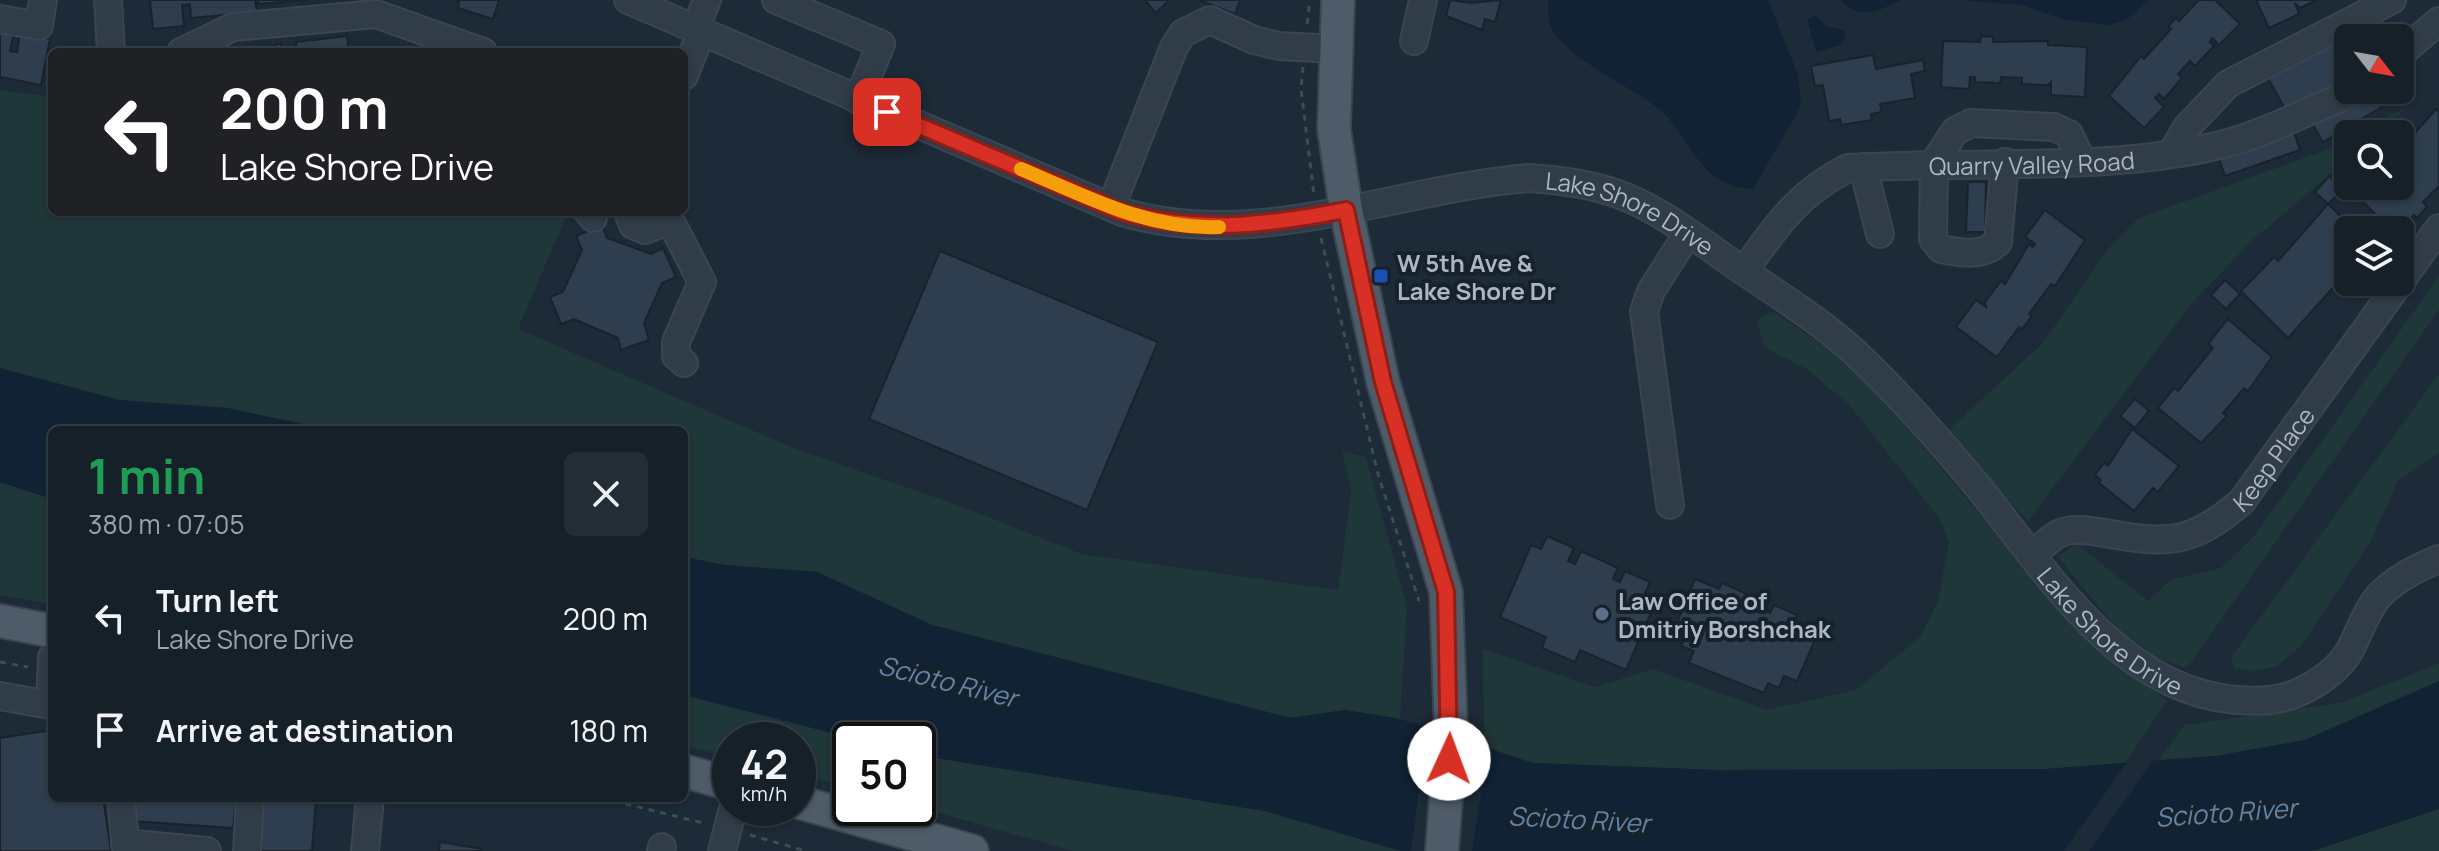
<!DOCTYPE html>
<meta charset="utf-8">
<style>
:root{--surface:#162029;--page:#232d35;--text:#f1f3f6;--muted:#9ea3a8;--line:#353e46}
body{margin:0;font-family:Manrope,sans-serif;background:var(--page);color:var(--text);height:100vh;display:flex;flex-direction:column;font-size:30px;white-space:nowrap}
*{box-sizing:border-box;margin:0}
p{font-size:26px;color:var(--muted)}
.icon{flex:none;width:44px;height:44px;fill:none;stroke:currentColor;stroke-width:2;stroke-linecap:round;stroke-linejoin:round}
.map{position:relative;flex:1;overflow:hidden}
.sheet{position:absolute;left:48px;top:426px;width:640px;height:376px;display:flex;flex-direction:column;background:var(--surface);border-radius:12px;box-shadow:0 2px 6px #0004,0 0 0 2px var(--line)}
.sheet>*{flex:none}
.banner{position:absolute;left:48px;top:48px;width:640px;height:168px;border-radius:12px;box-shadow:0 2px 6px #0004,0 0 0 2px var(--line);background:#202124;color:#fff;overflow:hidden}
.needle{width:52px;rotate:121deg}
.tools{position:absolute;left:2334px;top:24px;display:grid;gap:16px}
.tools a{display:grid;place-items:center;width:80px;height:80px;border-radius:12px;background:var(--surface);box-shadow:0 2px 6px #0004,0 0 0 2px var(--line);font-size:40px}
.speed{position:absolute;left:712px;top:722px;display:flex;gap:16px;font-size:40px;font-weight:700;text-align:center}
.speed>*{display:grid;place-content:center;width:104px;height:104px;border-radius:50%;background:var(--surface);box-shadow:0 2px 6px #0004,0 0 0 2px var(--line);line-height:1}
.speed small{font-size:20px;font-weight:400}
.speed .limit{border:4px solid #111;border-radius:12px;background:#fff;color:#111}
.pin{position:absolute;display:grid;place-items:center;width:68px;height:68px;color:#fff;margin:-34px;border-radius:16px;box-shadow:0 4px 12px #0006}
.me{position:absolute;width:88px;margin:-44px;rotate:2deg;stroke-linejoin:round;filter:drop-shadow(0 0 6px #0008)}
.turn{display:flex;align-items:center;gap:28px;height:168px;padding:0 40px;font-size:36px}
.turn .icon{width:104px;height:104px;stroke-width:2.5}
.turn b{display:block;font-size:56px;line-height:68px}
.round{display:grid;place-items:center;flex:none;width:84px;height:84px;border-radius:12px;background:var(--page)}
.headline{display:flex;align-items:center;justify-content:space-between;height:136px;padding:0 40px}
h1{font-size:48px;font-weight:700;line-height:60px;color:#1e9e55}
ul{padding:0;list-style:none}
li{display:flex;align-items:center;gap:24px;height:112px;padding:0 40px}
li div{flex:1}
li b{display:block;font-size:30px}
li em{font-style:normal}
.map>svg:first-child{display:block}
</style>
<div class="map">
<svg width="2439" height="851" viewBox="0 0 2439 851">
<rect width="100%" height="100%" fill="#1d2a37"/>
<g fill="#1f3738">
<path d="M0 90 52 97V212H557L566 217 518 329 796 449 963 507 1082 554 1338 590 1351 491 1342 451 1366 457 1407 607 1400 719 1345 710 1290 718 932 625 817 572 725 565 684 557V430H331L227 408 119 400 0 368Z"/>
<path d="M2409 106 2376 134H2356Z"/>
<path d="M2348 138V159L2253 240 2192 303 2028 521 1944 434 2043 343 2108 249 2139 218 2326 150Z"/>
<path d="M2439 276V310L2187 668 2148 655 2118 630 2057 556 2077 544 2148 601 2170 580 2221 568 2255 535Z"/>
<path d="M1773 311 1861 372 2068 620 2114 662 2167 700 2125 763 2045 769 1719 770 1532 763 1484 748 1483 649 1595 687 1653 669 1767 710 1856 690 1920 637 1938 601 1949 542 1939 518 1850 406 1808 370 1764 347 1757 321Z"/>
<path d="M2439 374V453L2398 481 2371 541 2301 646 2279 665 2254 672 2234 668 2231 657Z"/>
<path d="M0 482 52 499V604L0 595Z"/>
<path d="M2439 663V681L2305 740 2216 756 2159 760 2184 725 2341 703Z"/>
<path d="M684 695 859 740H850V788L798 773V740H730V757L684 745Z"/>
<path d="M918 755 1265 811 1401 851H1073L918 807Z"/>
<path d="M2439 809V851H2313Z"/>
</g>
<g fill="#102234">
<path d="M1548 0H1768L1798 75 1801 106 1753 189C1694 185 1694 136 1655 106 1629 85 1561 56 1550 24 1547 18 1548 7 1548 0Z"/>
<path d="M1841 0H1901C1878 11 1861 21 1841 0Z"/>
<path d="M1964 0H2149L2126 20 2109 25 2065 20 2022 5Z"/>
<path d="M1816 15 1826 26 1843 30 1846 36 1840 45 1816 52 1807 19Z"/>
<path d="M0 368 119 400 227 408 331 430H52V499L0 482Z"/>
<path d="M684 557 725 565 817 572 932 625 1290 718 1345 710 1400 719 1533 763 1719 770 2045 769 2216 756 2305 740 2439 681V809L2313 851H1401L1265 811 918 755V740H859L684 695Z"/>
</g>
<g fill="#1d2a37">
<path d="M1422 722 1481 742 1482 788 1472 851H1411L1420 784Z"/>
<path d="M2156 756 2089 851H2064L2130 758Z"/>
</g>
<g fill="#2e3e4e" stroke="#18232d" stroke-width="2">
<path d="M150 0H255L257 12 191 18 190 4 182 5 184 26 153 29Z"/>
<path d="M258 0H306L259 4Z"/>
<path d="M454 0H499L493 19 458 8 459 2Z"/>
<path d="M1145 0H1169L1156 13Z"/>
<path d="M1199 0H1240L1235 14Z"/>
<path d="M1450 0 1471 3 1501 0 1495 22 1485 19 1482 30 1446 16Z"/>
<path d="M2199 0H2215L2240 24 2219 45 2212 38 2210 42 2214 46 2195 66 2190 61 2178 74 2182 78 2164 99 2159 94 2155 98 2164 107 2144 128 2109 96 2141 56 2144 59 2171 29 2168 26 2176 18 2179 21Z"/>
<path d="M2256 0H2317L2300 8 2295 3 2299 14 2269 28Z"/>
<path d="M0 29 14 32 10 51 17 52 20 33 50 39 41 85 0 77Z"/>
<path d="M347 36 349 52H297L296 42Z"/>
<path d="M1981 36 1993 37V42L2048 41V45L2087 47 2085 97 2051 95V82L2048 85 2022 84V78L2001 77 2000 83 1975 82V77H1970L1969 89 1941 87 1943 41 1980 42Z"/>
<path d="M2337 41 2348 62V78L2286 111 2268 78Z"/>
<path d="M280 43 284 52H260Z"/>
<path d="M1873 55 1876 69 1923 60 1925 71 1911 74 1915 98 1880 104 1882 112 1871 114 1872 120 1841 125 1840 119 1829 121 1823 85 1815 86 1811 66Z"/>
<path d="M2371 90H2383L2390 102 2323 142 2313 125Z"/>
<path d="M2436 109 2439 112V186L2423 202 2427 207 2417 218 2414 215 2400 230H2391L2353 192 2359 186H2400V150Z"/>
<path d="M2294 132 2300 150 2225 176 2219 159Z"/>
<path d="M2329 176 2343 189 2328 204 2315 192Z"/>
<path d="M1968 182H1986L1985 232H1966Z"/>
<path d="M2328 204 2354 230H2348V277L2345 274 2288 338 2241 291 2274 257 2278 261Z"/>
<path d="M2045 210 2085 240 2055 286 2051 284 2029 314 2032 316 2022 329 2019 327 1997 357 1956 327 1976 300 1986 307 1985 302 2001 281 2005 284 2029 244 2033 247 2035 244 2025 237Z"/>
<path d="M602 225 607 238 651 254 663 248 676 277 662 283 644 323 649 340 621 350 618 338 574 319 561 324 550 297 563 292 582 250 576 236Z"/>
<path d="M940 251 1158 342 1087 510 869 419Z"/>
<path d="M2225 280 2240 294 2226 309 2211 295Z"/>
<path d="M2228 319 2272 357 2248 391 2244 388 2223 413 2227 416 2201 443 2158 408 2174 388 2178 391 2213 348 2208 344Z"/>
<path d="M2135 399 2149 411 2135 428 2120 416Z"/>
<path d="M2132 429 2179 466 2158 492 2153 488 2134 511 2099 483 2101 480 2095 475 2104 463 2108 466Z"/>
<path d="M1547 536 1574 548 1568 561 1575 564 1581 551 1618 568 1613 579 1620 582 1625 571 1650 582 1644 596 1656 601 1626 670 1580 650 1575 662 1542 648 1546 637 1500 617 1531 545 1541 549Z"/>
<path d="M1695 579 1719 589 1722 583 1747 594 1744 602 1770 613 1774 605 1797 615 1794 623 1818 633 1797 681 1784 676 1779 688 1768 683 1764 693 1689 663 1694 651 1681 646 1686 635 1674 630Z"/>
<path d="M52 730V798H103L111 851H0V738Z"/>
<path d="M129 798H236L233 828 132 821Z"/>
<path d="M263 798H316L312 851H259Z"/>
<path d="M440 842 482 849V851H439Z"/>
</g>
<g fill="none" stroke-linecap="round" stroke-linejoin="round">
<g stroke="#3a4551" stroke-width="30">
<g id="minor">
<path d="M108 0 111 52"/>
<path id="s1" d="M628 0 1122 212C1259 252 1392 189 1529 178 1558 180 1585 183 1612 192 1658 207 1697 239 1736 266 1780 296 1829 326 1867 364 1908 404 1948 450 1984 494 2057 586 2135 712 2270 700 2299 697 2335 676 2350 650 2359 633 2365 613 2378 597 2394 579 2417 568 2439 559"/>
<path d="M776 0 881 44 858 100"/>
<path d="M0 19 39 26 43 0"/>
<path d="M695 30 707 0"/>
<path d="M1414 41 1423 0"/>
<path d="M181 52 233 27 376 14 483 52"/>
<path d="M2400 54 2439 21"/>
<path d="M684 76 701 33"/>
<path d="M2172 153 2187 127 2228 84 2392 0"/>
<path d="M2005 162 1998 242C1983 257 1961 253 1941 249L1933 239 1934 163 1955 131 1971 123 2054 127 2069 134 2082 161"/>
<path d="M1863 167 1880 234"/>
<path d="M1111 207 1174 47 1183 33 1210 20 1254 40 1279 46 1334 49"/>
<path d="M588 212 593 218"/>
<path d="M628 212 633 225 645 230 670 220"/>
<path d="M666 212 702 282 676 342V356L684 363"/>
<path id="s2" d="M1744 271C1776 226 1798 193 1848 168 1967 160 2110 173 2224 144 2263 134 2301 114 2338 99L2351 90"/>
<path d="M1670 505 1644 311 1651 291 1688 233"/>
<path id="s3" d="M2032 555C2042 547 2054 533 2067 531 2081 528 2097 532 2111 534 2171 545 2195 542 2242 501L2439 228"/>
<path d="M0 696 50 705 52 657"/>
<path d="M121 798 126 851"/>
<path d="M125 843 207 851"/>
<path d="M247 851 250 798"/>
<path d="M365 851 370 798"/>
<path d="M661 851 662 847"/>
<path d="M722 851 733 808"/>
</g>
</g>
<g stroke="#3a4551" stroke-width="36">
<g id="major">
<path d="M1338 0 1334 129 1346 210 1383 382 1446 592 1451 731 1442 851"/>
<path d="M0 621 52 631"/>
<path d="M684 771 730 784"/>
<path d="M798 802 972 851"/>
</g>
</g>
<g stroke="#375051" stroke-width="3" stroke-dasharray="6 6" stroke-linecap="butt">
<path d="M1307 24 1310 0"/>
<path d="M1303 67 1301 89 1314 195"/>
<path d="M1321 238 1378 474 1419 601"/>
<path d="M0 662 28 667"/>
<path d="M602 798 707 824"/>
<path d="M750 835 806 851"/>
</g>
<use href="#minor" stroke="#303c47" stroke-width="26"/>
<use href="#major" stroke="#4e5b68" stroke-width="32"/>
</g>
<g fill="none" stroke-linecap="round" stroke-linejoin="round">
<g stroke="#8d1f18" stroke-width="20">
<path id="route" d="M887 112 1122 212C1198 234 1269 225 1346 210L1383 382 1446 592 1449 759"/>
</g>
<use href="#route" stroke="#d93025" stroke-width="14"/>
<path stroke="#f59e0b" stroke-width="14" d="M1021 169C1085 196 1148 230 1219 227"/>
</g>
<rect fill="#1a4fb4" stroke="#16212b" stroke-width="3" x="1373" y="268" width="16" height="16" rx="4"/>
<circle fill="#5c6f8a" stroke="#16212b" stroke-width="3" cx="1602" cy="614" r="8"/>
<g text-anchor="middle" dominant-baseline="central" stroke-width="8" stroke-linejoin="round" paint-order="stroke">
<g font-size="24" fill="#aab6c5" stroke="#16212b">
<text stroke="none"><textPath href="#s2" startOffset="332">Quarry Valley Road</textPath></text>
<text stroke="none"><textPath href="#s1" startOffset="1058">Lake Shore Drive</textPath></text>
<text stroke="none"><textPath href="#s3" startOffset="282">Keep Place</textPath></text>
<text stroke="none"><textPath href="#s1" startOffset="1706">Lake Shore Drive</textPath></text>
</g>
<g font-size="24" font-weight="bold" fill="#aab6c5" stroke="#16212b" text-anchor="start">
<text x="1397" y="262">W 5th Ave &amp;<tspan x="1397" dy="28">Lake Shore Dr</tspan></text>
<text x="1618" y="600">Law Office of<tspan x="1618" dy="28">Dmitriy Borshchak</tspan></text>
</g>
<g font-size="26" font-style="italic" fill="#5f84a8" stroke="#16212b">
<text transform="translate(948 681) rotate(14)">Scioto River</text>
<text transform="translate(2226 812) rotate(-4)">Scioto River</text>
<text transform="translate(1579 819) rotate(3)">Scioto River</text>
</g>
</g>
</svg>
<div class="tools">
<a><svg class="needle" viewBox="-14 -14 28 28"><path d="M0-13l5 13h-10z" fill="#e53935"/><path d="M0 13l5-13h-10z" fill="#9ea3a8"/></svg></a>
<a><svg class="icon" aria-label="search" viewBox="0 0 24 24"><circle cx="10" cy="10" r="6"/><path d="M15 15l6 6"/></svg></a>
<a><svg class="icon" aria-label="layers" viewBox="0 0 24 24"><path d="M12 4l9 5-9 5-9-5zM3 14l9 5 9-5"/></svg></a>
</div>
<div class="speed"><div>42<small>km/h</small></div><div class="limit">50</div></div>
<div class="pin" style="left:887px;top:112px;background:#d93025"><svg class="icon" aria-label="arrive" viewBox="0 0 24 24"><path d="M6 21V4h12l-3 4 3 4H6"/></svg></div>
<svg class="me" style="left:1449px;top:759px" viewBox="-20 -20 40 40"><circle r="19" fill="#fff"/><path d="M0-13L10 11 0 6-10 11z" fill="#d93025"/></svg>
<div class="banner">
<div class="turn"><svg class="icon" aria-label="left" viewBox="0 0 24 24"><path d="M17 20v-9H6M10 6l-5 5 5 5"/></svg><div><b>200 m</b>Lake Shore Drive</div></div>
</div>
<section class="sheet">
<div class="headline"><div><h1>1 min</h1><p>380 m · 07:05</p></div><a class="round"><svg class="icon" aria-label="close" viewBox="0 0 24 24"><path d="M6 6l12 12M18 6L6 18"/></svg></a></div>
<ul>
<li><svg class="icon" aria-label="left" viewBox="0 0 24 24"><path d="M17 20v-9H6M10 6l-5 5 5 5"/></svg><div><b>Turn left</b><p>Lake Shore Drive</p></div><em>200 m</em></li>
<li><svg class="icon" aria-label="arrive" viewBox="0 0 24 24"><path d="M6 21V4h12l-3 4 3 4H6"/></svg><div><b>Arrive at destination</b></div><em>180 m</em></li>
</ul>
</section>
</div>
